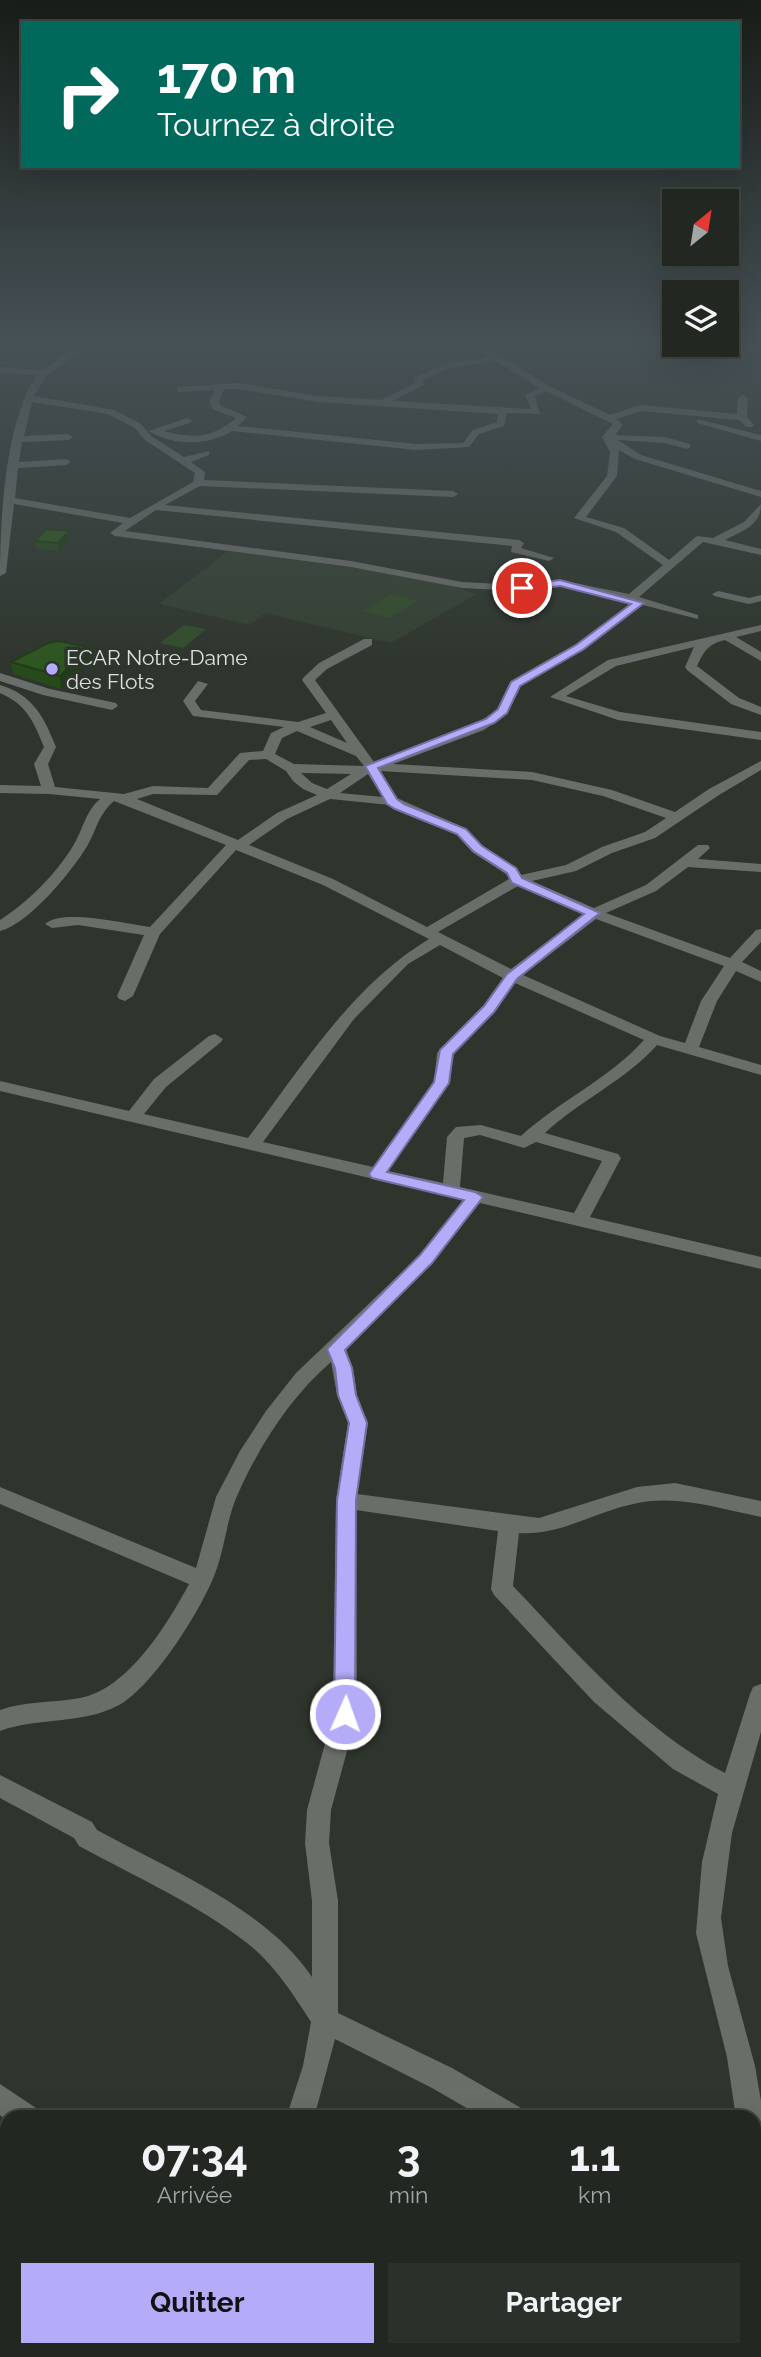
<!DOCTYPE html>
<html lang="fr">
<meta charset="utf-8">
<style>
:root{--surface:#222821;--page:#2a302a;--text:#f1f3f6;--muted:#a2a6a5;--line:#3f443f;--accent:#b4acf9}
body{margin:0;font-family:Raleway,sans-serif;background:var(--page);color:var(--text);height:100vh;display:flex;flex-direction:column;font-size:26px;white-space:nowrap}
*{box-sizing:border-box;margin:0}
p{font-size:23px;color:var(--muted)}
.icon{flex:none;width:38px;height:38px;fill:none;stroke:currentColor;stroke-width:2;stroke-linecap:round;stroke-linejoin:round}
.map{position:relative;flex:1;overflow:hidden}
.panel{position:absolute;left:0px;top:2110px;width:761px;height:247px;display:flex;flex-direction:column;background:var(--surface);border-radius:21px 21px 0 0;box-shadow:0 7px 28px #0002,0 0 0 2px var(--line)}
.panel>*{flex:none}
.guide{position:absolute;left:21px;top:21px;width:719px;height:147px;border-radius:0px;box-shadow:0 7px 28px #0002,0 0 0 2px var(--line);background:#00695c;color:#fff;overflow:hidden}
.needle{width:46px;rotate:30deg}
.controls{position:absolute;left:662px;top:189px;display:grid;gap:14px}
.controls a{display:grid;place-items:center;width:77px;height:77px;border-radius:0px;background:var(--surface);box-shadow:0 7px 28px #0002,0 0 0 2px var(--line);font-size:35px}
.pin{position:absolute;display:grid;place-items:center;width:60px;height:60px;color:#fff;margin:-30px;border:4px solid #fff;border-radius:50%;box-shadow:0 2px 7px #0007}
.me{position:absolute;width:77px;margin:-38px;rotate:2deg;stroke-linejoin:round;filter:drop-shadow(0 0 5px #0008)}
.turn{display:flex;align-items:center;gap:24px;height:147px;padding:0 21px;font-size:32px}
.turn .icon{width:91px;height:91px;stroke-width:2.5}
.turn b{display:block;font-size:49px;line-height:60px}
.eta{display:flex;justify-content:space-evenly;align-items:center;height:119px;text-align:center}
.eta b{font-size:42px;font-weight:700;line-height:49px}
.primary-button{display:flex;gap:14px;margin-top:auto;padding:14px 21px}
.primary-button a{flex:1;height:80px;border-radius:0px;background:var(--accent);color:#111;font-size:28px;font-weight:700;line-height:80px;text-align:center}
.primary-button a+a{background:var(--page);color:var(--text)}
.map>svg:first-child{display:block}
</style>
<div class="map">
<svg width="761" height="2357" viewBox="0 0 761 2357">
<rect width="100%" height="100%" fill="#2e352c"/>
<path fill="#354032" d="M228 551 402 574 444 583 477 594 391 643 265 613 250 625 159 604Z"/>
<g fill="#334d2b">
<path d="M391 594 417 601 389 618 363 611Z"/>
<path d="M184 625 206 629 183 648 160 643Z"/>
</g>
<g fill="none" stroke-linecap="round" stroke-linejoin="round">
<g fill="#6a6e69" fill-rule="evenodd">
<path d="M82 344H92L47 375 34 396 114 410 141 424 151 436 184 457 209 451V455L191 462 205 472 204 480 453 491 458 494 453 497 200 486 165 505 519 540 524 543 521 548 554 558 549 561 511 552 512 546 156 510 125 531 351 561 462 582 522 585 560 580 629 594 663 565 616 532 574 518 607 476 610 452 602 437 613 424 546 391 535 396 540 414 507 413 504 426 479 434 469 447 416 450 232 431C209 446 172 446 149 431L187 418 192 421 190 423 164 431C193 439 213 438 236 418L213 409 209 402 215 390 180 392 177 391V387L239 383 318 396 381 400 415 383 414 378 444 364 489 357 471 344H481L549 386 610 415 640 405 737 414 738 398 743 395 748 398 747 417 754 425 752 427H746L739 420 641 411 617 419 623 425 615 435 665 437 690 444V448L687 449 665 443 618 440 641 455 761 491V497L635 459 619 450 617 476 586 517 624 528 669 560 697 536 713 538 744 522 761 504C761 526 742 531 725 540L761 549V555L703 542 639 597 698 615V619L643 605 584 650 520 686 507 714 484 730 393 764 532 772 612 790 675 812 709 789 761 761V770L719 795 655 838 612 853 576 871 532 881 594 908 646 885 698 845H708L710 848 698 859 761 864V872L688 867 656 891 606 913 730 958 756 930 761 929V942L742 962 761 971V982L736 971 717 1001 699 1047 761 1065V1075L657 1045C625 1081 580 1100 545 1133L618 1154 621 1158 590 1217 761 1257V1269L480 1203 432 1263 346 1349 353 1368 357 1395 368 1423 357 1494 539 1518 637 1487 675 1483 761 1501V1517C720 1509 680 1495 638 1503 598 1510 561 1536 519 1533L513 1586C578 1654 641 1729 725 1773L750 1694 753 1687 761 1684V1732L732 1833 721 1918 728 1966 755 2066 761 2101V2125L754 2130V2118H736L727 2057 696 1933 702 1862 718 1794 673 1769 594 1702 494 1595 491 1589 498 1531 356 1510 357 1714 331 1810 329 1843 338 1901V2013L452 2068 521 2108 525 2118H484L432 2088 335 2039 314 2118H286L303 2066 311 2022C293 1994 274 1964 247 1943 199 1905 134 1876 79 1846L74 1838 0 1798V1775L92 1822 97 1830C168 1869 266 1908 312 1977V1901L305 1843 307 1810 333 1714 336 1500 348 1423 337 1395 331 1362C290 1397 258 1448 237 1496 227 1519 225 1545 217 1568 205 1605 153 1687 119 1705 82 1725 38 1717 0 1731V1710C25 1701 54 1703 80 1698 128 1689 167 1625 189 1584L0 1504V1487L196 1568 216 1497 240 1451 266 1411 296 1373 420 1255 463 1200 0 1091V1081L129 1111 154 1079 209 1036 215 1034 223 1039 221 1042 166 1087 144 1114 248 1138C302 1067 351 986 429 939L323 885 236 850 160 934 133 996 125 1001 119 999 117 996 144 935 78 925 52 928 45 924C63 908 126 924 150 927L226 845 114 801C97 816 97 830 86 848 71 872 29 924 0 931V920C27 903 56 874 73 846 83 830 85 812 100 799L49 794 0 793V785L41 786 34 764 44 747C34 722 26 704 0 693V685C33 695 44 717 56 747L48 764 55 787 124 794 153 786 208 788 240 753 263 751 271 733 284 727 193 716 183 701 198 681 208 684 195 701 201 710 298 722 326 713 302 680 304 677 319 663 364 639H372V645L327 669 315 680 374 762 476 724 498 709 511 681 576 644 633 602 560 586 522 591 462 588 351 567 115 536 110 533 123 523 14 504 6 573 0 576C0 520 5 420 37 375L0 373V367L42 370ZM496 361 539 388 525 395 531 409 393 401 424 385 423 380 449 368ZM224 389H239L318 402 498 414 497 422 473 430 463 443 416 444 238 426 247 417 220 405 219 402ZM32 402 108 414 135 428 145 440 195 473 193 482 130 518 15 498 18 468 66 465 71 462 66 459 19 462 22 442 68 440 73 437 68 434 24 436ZM331 720 347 743 310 727ZM297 731 356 756 364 766 294 764 275 754 282 738ZM266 759 286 771 293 781 303 789 317 795 277 813 238 840 137 799 153 794 217 795 249 760ZM380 771 532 780 603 796 666 818 645 832 602 847 566 865 521 875 517 868 482 846 467 829 397 798ZM301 773H304L351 774 327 789 312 783ZM368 774 383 797 340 793ZM330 799 390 805 457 835 472 852 506 874 509 879 427 927 333 879 249 845 287 819ZM518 886 584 914 511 969 438 932ZM596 919 724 966 701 1001 685 1043 660 1036 523 975ZM440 945 503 978 483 1006 437 1053 434 1083 373 1167 263 1142 354 1019 408 964ZM515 983 644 1040C609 1079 559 1101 521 1136L481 1125 456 1127 447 1137 443 1183 388 1171 450 1083 453 1054 495 1012ZM480 1135 524 1148 536 1142 602 1161 574 1213 460 1187 464 1138Z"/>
<path d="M737 344H761V350Z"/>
<path d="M697 419 761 435V441L697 423Z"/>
<path d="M718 591 749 598 761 595V601L749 604 714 596 712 594Z"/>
<path d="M761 625V631L736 637 761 652V661L725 640C708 644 704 651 697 666L739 698 761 707V715L731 704 687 670 685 667 694 647 616 666 566 696 620 712 761 732V740L618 720 550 697 608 660Z"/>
<path d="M0 673 50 689 116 703 118 706 112 710 43 695 0 681Z"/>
<path d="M0 2084 36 2108 40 2118H7V2121L0 2115Z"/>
<path d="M754 2133 761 2136V2179L754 2182Z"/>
<path d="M754 2209 761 2212V2245L754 2243Z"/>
<rect x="237" y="2350" width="30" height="7"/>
<path d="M548 2350H586L589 2357H551Z"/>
<path d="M707 2350H737L735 2357H705Z"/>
</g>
</g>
<g fill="#274a1b">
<path d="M69 531 70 539 59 551 36 549 35 541Z"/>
<path d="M88 647 89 660 61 689 13 674 11 662Z"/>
</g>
<g fill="#203c16">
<path d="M69 531 70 539 59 551 58 543Z"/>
<path d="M88 647 89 660 61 689 60 676Z"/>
</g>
<g fill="#2d561f" stroke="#203c16" stroke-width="2">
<path d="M46 529 69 531 58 543 35 541Z"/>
<path d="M59 641 88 647 60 676 11 662 48 643Z"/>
</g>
<linearGradient id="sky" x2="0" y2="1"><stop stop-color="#191d18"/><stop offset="0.51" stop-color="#465156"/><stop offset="1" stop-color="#465156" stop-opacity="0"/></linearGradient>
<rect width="761" height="674" fill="url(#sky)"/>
<path fill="#b4acf9" stroke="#7570a2" stroke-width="2" d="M560 580 644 603 584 649 520 686 507 713 494 723 378 768 397 799 404 804 466 829 482 846 516 868 522 878 600 913 517 979 494 1012 453 1054 449 1083 387 1172 475 1192 483 1197 432 1263 345 1350 352 1368 356 1395 367 1423 356 1500 355 1714 352 1721 345 1723 337 1721 334 1714 337 1500 349 1423 338 1395 335 1368 327 1349 420 1255 464 1200 372 1178 369 1174 434 1082 440 1050 484 1006 507 974 584 914 512 883 507 873 473 851 457 834 395 809 387 804 365 766 486 719 498 709 511 682 576 645 631 604 560 586 522 591 517 588 522 585Z"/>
<circle fill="#b4acf9" stroke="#2e352c" stroke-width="2.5" cx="52" cy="669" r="7"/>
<g text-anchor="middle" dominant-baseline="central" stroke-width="7" stroke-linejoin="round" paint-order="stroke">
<g font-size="21" fill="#dde2dc" stroke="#2e352c" text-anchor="start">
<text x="66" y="657">ECAR Notre-Dame<tspan x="66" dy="24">des Flots</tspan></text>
</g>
</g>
</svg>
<div class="controls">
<a><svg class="needle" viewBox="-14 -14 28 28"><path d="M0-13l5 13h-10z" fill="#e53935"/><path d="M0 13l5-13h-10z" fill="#a2a6a5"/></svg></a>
<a><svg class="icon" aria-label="layers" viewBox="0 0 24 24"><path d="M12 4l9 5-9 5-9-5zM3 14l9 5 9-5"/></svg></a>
</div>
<div class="pin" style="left:522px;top:588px;background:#d93025"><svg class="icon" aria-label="arrive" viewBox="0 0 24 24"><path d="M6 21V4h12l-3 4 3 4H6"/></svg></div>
<svg class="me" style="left:345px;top:1714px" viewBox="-20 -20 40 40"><circle r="17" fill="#b4acf9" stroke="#fff" stroke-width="3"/><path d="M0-11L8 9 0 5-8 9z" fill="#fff"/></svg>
<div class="guide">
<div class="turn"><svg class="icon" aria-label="right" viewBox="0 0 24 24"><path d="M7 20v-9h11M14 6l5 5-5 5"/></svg><div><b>170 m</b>Tournez à droite</div></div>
</div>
<section class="panel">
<div class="eta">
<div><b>07:34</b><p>Arrivée</p></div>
<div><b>3</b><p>min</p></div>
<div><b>1.1</b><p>km</p></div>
</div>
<div class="primary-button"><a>Quitter</a><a>Partager</a></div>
</section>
</div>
